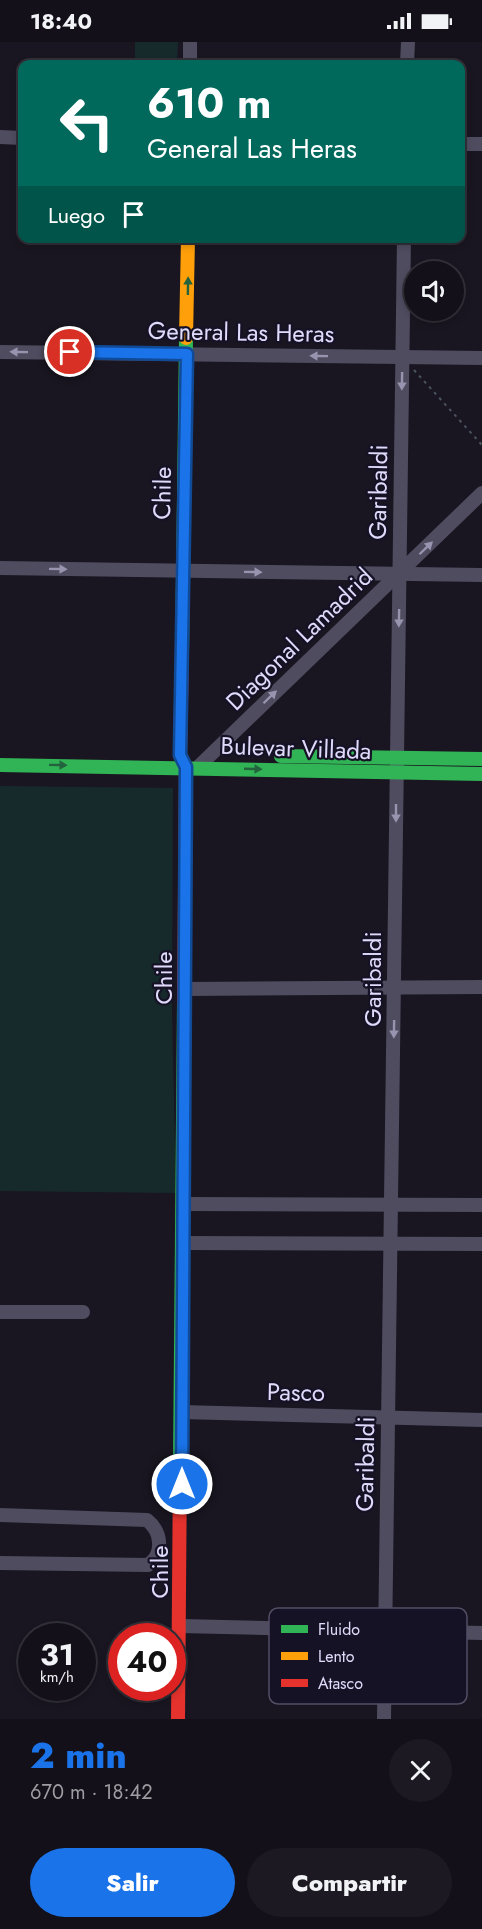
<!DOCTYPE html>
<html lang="es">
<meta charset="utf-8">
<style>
:root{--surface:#131019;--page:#1c1922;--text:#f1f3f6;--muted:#9d9da2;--line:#323038;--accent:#1a73e8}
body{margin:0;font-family:Jost,sans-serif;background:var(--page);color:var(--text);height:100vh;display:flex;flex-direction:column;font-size:22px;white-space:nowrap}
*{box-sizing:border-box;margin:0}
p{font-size:20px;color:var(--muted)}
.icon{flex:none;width:33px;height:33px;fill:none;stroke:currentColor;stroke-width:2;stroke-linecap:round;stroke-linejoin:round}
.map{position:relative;height:1677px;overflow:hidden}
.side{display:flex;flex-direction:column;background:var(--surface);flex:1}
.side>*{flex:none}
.hud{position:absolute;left:18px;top:18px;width:447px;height:183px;border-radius:12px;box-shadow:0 3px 9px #0003,0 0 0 2px var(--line);background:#00695c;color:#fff;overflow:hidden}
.tools{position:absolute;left:404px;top:219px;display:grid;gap:12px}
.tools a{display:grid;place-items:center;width:60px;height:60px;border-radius:50%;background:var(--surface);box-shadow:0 3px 9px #0003,0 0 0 2px var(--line);font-size:30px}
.speed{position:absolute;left:18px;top:1581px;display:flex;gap:12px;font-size:30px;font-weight:700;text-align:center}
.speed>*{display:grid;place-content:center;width:78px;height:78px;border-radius:50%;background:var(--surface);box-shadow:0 3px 9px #0003,0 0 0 2px var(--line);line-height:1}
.speed small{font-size:15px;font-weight:400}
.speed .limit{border:9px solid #d22;background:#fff;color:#111}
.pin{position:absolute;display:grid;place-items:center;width:51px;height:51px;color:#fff;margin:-26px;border:3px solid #fff;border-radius:50%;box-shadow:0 2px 6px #0007}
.me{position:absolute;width:66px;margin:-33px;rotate:0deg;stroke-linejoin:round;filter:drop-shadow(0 0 4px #0008)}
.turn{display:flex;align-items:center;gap:21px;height:126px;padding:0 30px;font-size:27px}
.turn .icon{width:78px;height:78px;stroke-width:2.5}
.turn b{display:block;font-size:42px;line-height:51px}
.then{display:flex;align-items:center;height:57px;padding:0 30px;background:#0003;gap:12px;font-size:22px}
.round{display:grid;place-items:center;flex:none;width:63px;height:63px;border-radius:32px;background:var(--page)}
.overview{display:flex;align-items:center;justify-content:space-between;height:102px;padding:0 30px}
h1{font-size:36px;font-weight:800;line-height:45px;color:var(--accent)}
.action{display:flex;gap:12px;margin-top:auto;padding:12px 30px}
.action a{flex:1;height:69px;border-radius:36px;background:var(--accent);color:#fff;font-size:24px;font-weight:800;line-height:69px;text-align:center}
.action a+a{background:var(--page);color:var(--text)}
.status{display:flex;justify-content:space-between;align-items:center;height:42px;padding:0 30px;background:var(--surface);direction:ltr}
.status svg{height:16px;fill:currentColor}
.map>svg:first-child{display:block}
</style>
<div class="status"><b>18:40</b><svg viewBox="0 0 49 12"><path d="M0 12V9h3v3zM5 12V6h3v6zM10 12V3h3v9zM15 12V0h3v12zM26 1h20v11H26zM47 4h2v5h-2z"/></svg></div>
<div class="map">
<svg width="482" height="1677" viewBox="0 0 482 1677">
<rect width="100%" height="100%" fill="#191621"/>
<g fill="#162a2c">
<path d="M135 0H178L177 22H135Z"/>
<path d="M0 744 173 746 172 969 176 1151 0 1149Z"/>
</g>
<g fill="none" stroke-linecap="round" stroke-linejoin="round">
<path stroke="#4a535f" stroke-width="2" stroke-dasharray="3 4.5" stroke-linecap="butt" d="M414 328 482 403"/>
<g stroke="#4f4c60" stroke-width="14">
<path d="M190 22V0"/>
<path d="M407 22 408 0"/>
<path d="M0 95 22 96"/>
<path d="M460 102H482"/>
<path d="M0 310 482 316"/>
<path d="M0 526 482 533"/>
<path d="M198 725 482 451"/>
<path d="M186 947 482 945"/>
<path d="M183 1162 482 1163"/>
<path d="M183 1201 482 1202"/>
<path d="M0 1270H83"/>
<path d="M182 1370 482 1378"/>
<path d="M0 1473 147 1478C162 1490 164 1512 148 1523L0 1521"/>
<path d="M181 1584 482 1591"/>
<path d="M384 1677 404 196"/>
</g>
<g stroke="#30b455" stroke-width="14">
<path d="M182 611 186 296"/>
<path d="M281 714 482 717"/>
<path d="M0 723 482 732"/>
<path d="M180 1422 184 961"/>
</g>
<path stroke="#ff9f0a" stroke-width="14" d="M186 296 188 196"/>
<g stroke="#e5322d" stroke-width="14">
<path d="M182 611 180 713 186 725 184 961"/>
<path d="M178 1677 180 1422"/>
</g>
</g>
<defs><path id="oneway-solid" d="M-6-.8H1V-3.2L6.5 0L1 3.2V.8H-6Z" transform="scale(1.5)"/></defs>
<g fill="#23633d">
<use href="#oneway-solid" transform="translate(188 244) rotate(-89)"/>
<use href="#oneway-solid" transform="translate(58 723) rotate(1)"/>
<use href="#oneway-solid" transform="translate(253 727) rotate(2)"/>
</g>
<g fill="#9893ae">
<use href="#oneway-solid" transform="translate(19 310) rotate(-179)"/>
<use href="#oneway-solid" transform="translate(319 314) rotate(-179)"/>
<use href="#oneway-solid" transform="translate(402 339) rotate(91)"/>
<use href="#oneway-solid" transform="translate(426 506) rotate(-44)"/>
<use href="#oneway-solid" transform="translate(58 527) rotate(1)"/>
<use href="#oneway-solid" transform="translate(253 530) rotate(1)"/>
<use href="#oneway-solid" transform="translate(399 576) rotate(91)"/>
<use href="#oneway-solid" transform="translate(270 655) rotate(-44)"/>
<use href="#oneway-solid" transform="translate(396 771) rotate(90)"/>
<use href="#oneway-solid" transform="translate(394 987) rotate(91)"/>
</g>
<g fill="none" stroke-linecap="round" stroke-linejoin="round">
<g stroke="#114b97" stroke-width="15">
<path id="route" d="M70 310 187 312 180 713 186 725 182 1442"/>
</g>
<use href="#route" stroke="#1a73e8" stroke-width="10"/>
</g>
<g text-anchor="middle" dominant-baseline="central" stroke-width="4.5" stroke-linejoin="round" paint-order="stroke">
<g font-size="24" fill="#e0dafb" stroke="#161225">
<text transform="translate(241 290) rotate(1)">General Las Heras</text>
<text transform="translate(378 450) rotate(-89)">Garibaldi</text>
<text transform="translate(162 451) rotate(-89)">Chile</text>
<text transform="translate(299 597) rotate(-44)">Diagonal Lamadrid</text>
<text transform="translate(296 706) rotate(2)">Bulevar Villada</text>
<text transform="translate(163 936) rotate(-90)">Chile</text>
<text transform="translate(372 937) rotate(-90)">Garibaldi</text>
<text transform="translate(296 1350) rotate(1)">Pasco</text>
<text transform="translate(365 1422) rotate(-89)">Garibaldi</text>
<text transform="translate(159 1530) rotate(-90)">Chile</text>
</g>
</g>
<rect x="269" y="1566" width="198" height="96" rx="9" fill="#161225" stroke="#534e65" stroke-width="1.5"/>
<rect x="281" y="1583" width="27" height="8" fill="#30b455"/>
<rect x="281" y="1610" width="27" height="8" fill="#ff9f0a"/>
<rect x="281" y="1637" width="27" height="8" fill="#e5322d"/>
<g font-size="16" fill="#e0dafb">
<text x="318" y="1593">Fluido</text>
<text x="318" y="1620">Lento</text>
<text x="318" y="1647">Atasco</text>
</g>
</svg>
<div class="tools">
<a><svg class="icon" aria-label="sound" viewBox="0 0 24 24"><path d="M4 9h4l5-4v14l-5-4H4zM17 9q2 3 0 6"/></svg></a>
</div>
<div class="speed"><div>31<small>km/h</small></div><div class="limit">40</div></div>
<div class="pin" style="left:70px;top:310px;background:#d93025"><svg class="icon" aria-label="arrive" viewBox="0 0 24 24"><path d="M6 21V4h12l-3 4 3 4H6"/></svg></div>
<svg class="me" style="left:182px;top:1442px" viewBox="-20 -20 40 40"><circle r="17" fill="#1a73e8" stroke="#fff" stroke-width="3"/><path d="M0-11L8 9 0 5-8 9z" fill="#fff"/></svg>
<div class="hud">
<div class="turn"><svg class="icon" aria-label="left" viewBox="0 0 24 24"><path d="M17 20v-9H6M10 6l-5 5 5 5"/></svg><div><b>610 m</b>General Las Heras</div></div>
<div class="then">Luego<svg class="icon" aria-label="arrive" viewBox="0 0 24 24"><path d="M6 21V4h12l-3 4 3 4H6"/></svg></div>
</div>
</div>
<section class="side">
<div class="overview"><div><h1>2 min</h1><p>670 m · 18:42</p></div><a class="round"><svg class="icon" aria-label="close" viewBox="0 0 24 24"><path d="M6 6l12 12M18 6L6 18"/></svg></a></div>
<div class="action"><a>Salir</a><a>Compartir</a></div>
</section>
